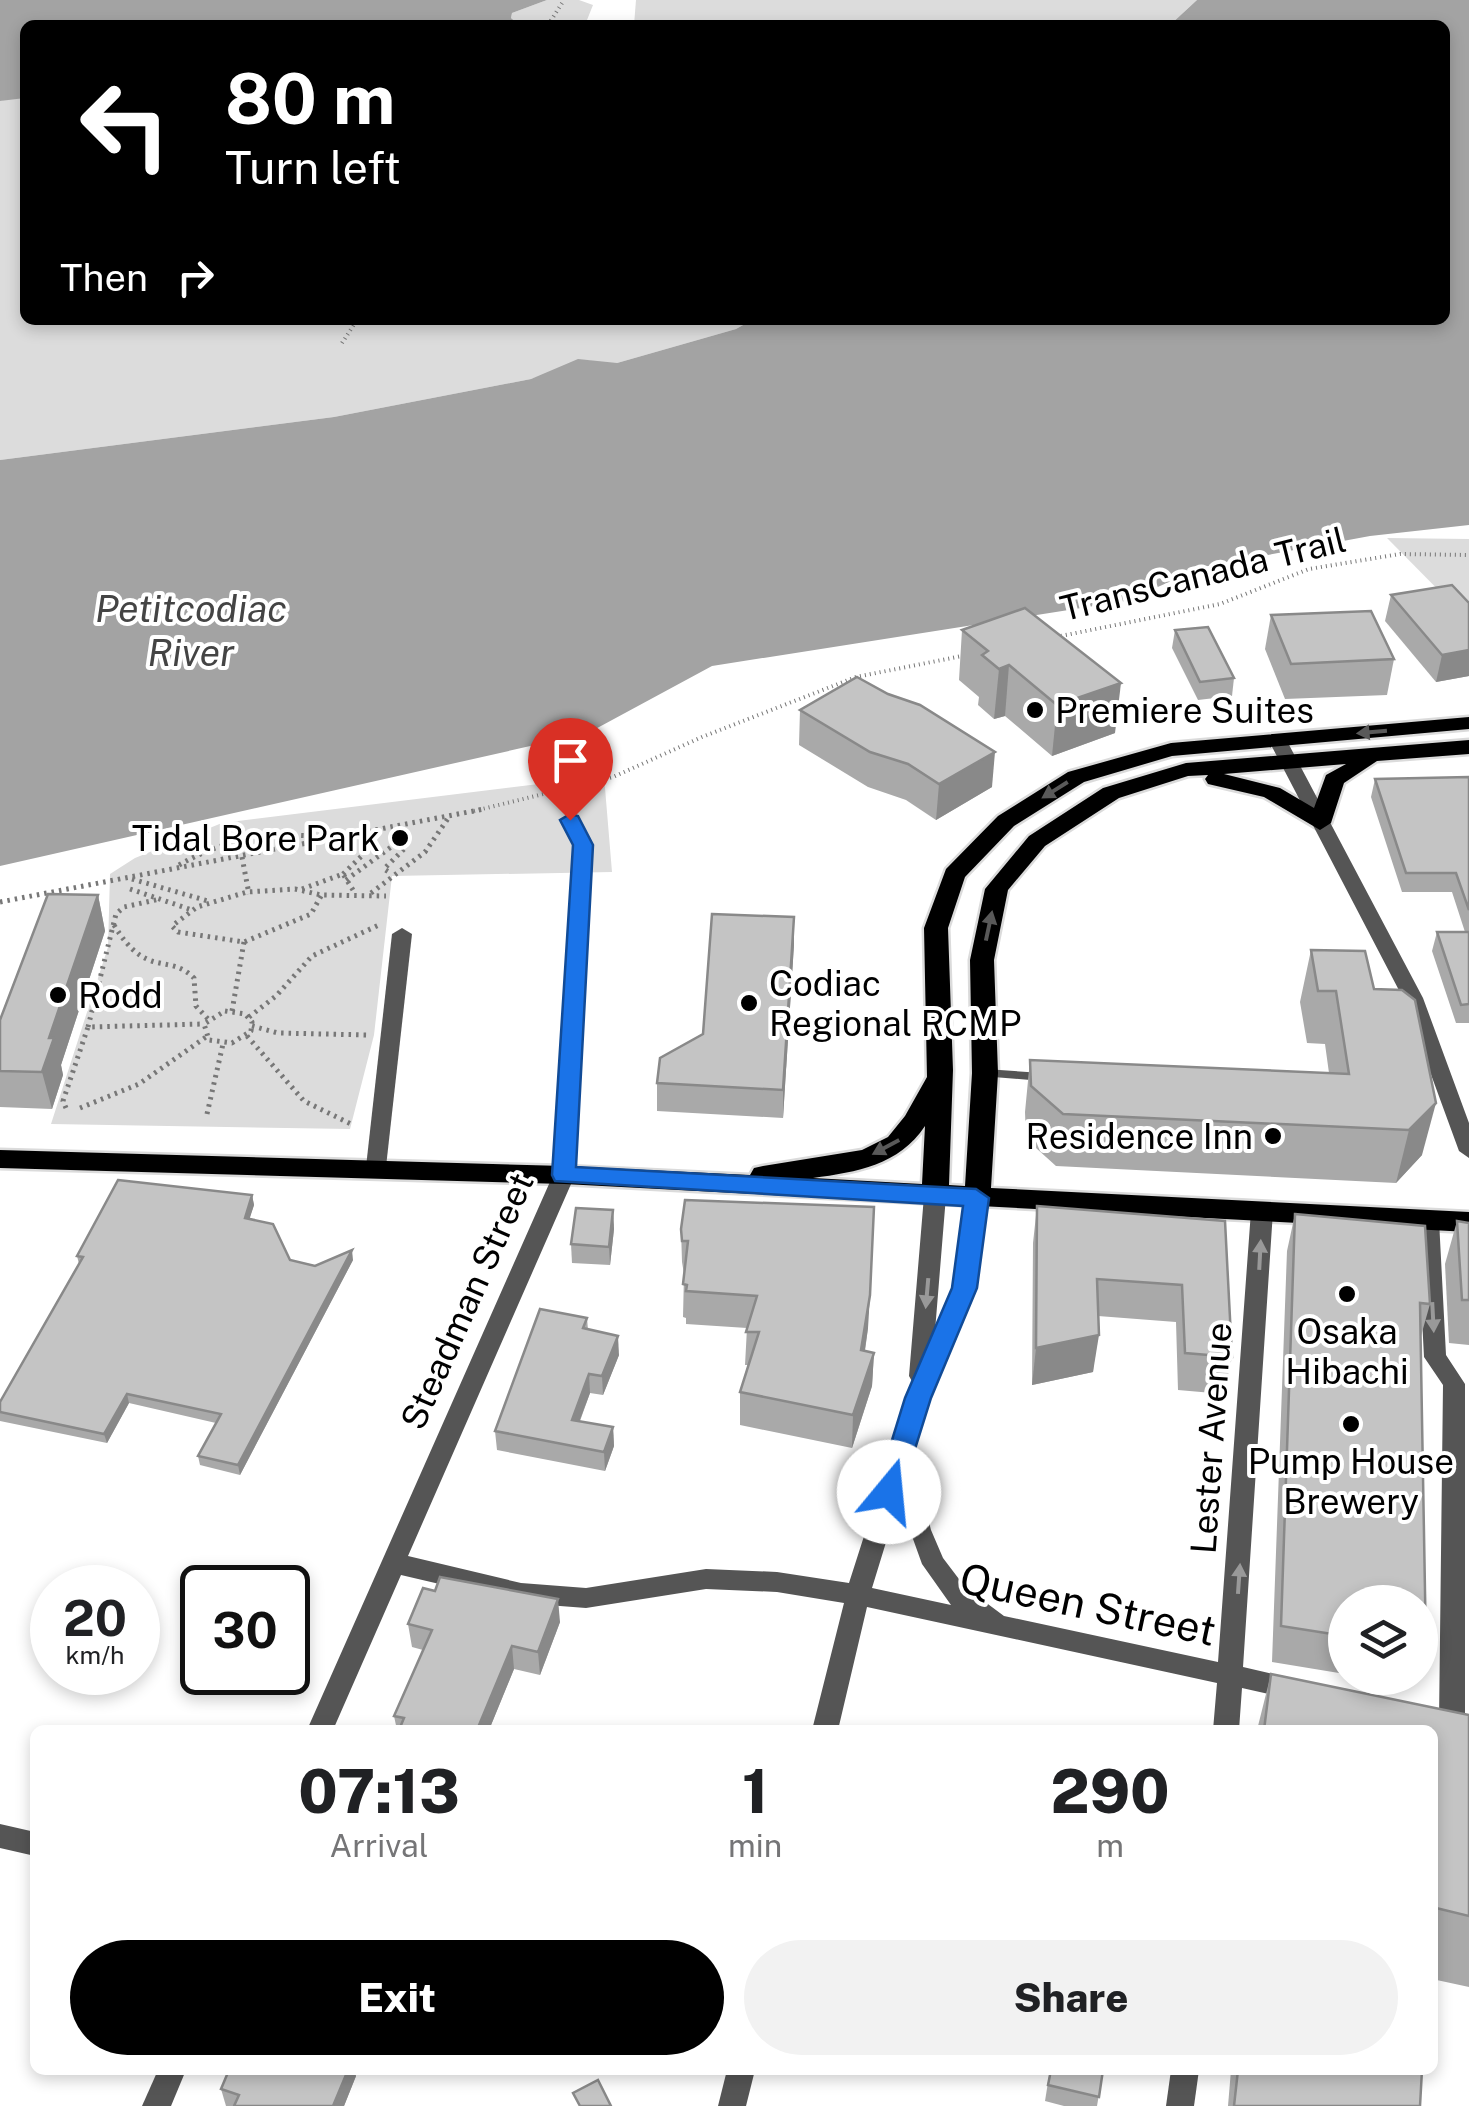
<!DOCTYPE html>
<style>
:root{--surface:#fff;--page:#f2f2f2;--text:#202124;--muted:#757577;--accent:#000}
body{margin:0;font-family:"Public Sans",sans-serif;background:var(--page);color:var(--text);height:100vh;display:flex;flex-direction:column;font-size:38px;white-space:nowrap}
*{box-sizing:border-box;margin:0}
p{font-size:32px;color:var(--muted)}
.icon{flex:none;width:55px;height:55px;fill:none;stroke:currentColor;stroke-width:2;stroke-linecap:round;stroke-linejoin:round}
.map{position:relative;flex:1;overflow:hidden}
.details{position:absolute;left:30px;top:1725px;width:1408px;height:350px;display:flex;flex-direction:column;background:var(--surface);border-radius:15px;box-shadow:0 5px 15px #0003}
.details>*{flex:none}
.banner{position:absolute;left:20px;top:20px;width:1430px;height:305px;border-radius:15px;box-shadow:0 5px 15px #0003;background:#000;color:#fff;overflow:hidden}
.fabs{position:absolute;left:1328px;top:1585px;display:grid;gap:20px}
.fabs a{display:grid;place-items:center;width:110px;height:110px;border-radius:50%;background:var(--surface);box-shadow:0 5px 15px #0003;font-size:50px}
.speed{position:absolute;left:30px;top:1565px;display:flex;gap:20px;font-size:50px;font-weight:700;text-align:center}
.speed>*{display:grid;place-content:center;width:130px;height:130px;border-radius:50%;background:var(--surface);box-shadow:0 5px 15px #0003;line-height:1}
.speed small{font-size:25px;font-weight:400}
.speed .limit{border:5px solid #111;border-radius:15px;background:#fff;color:#111}
.pin{position:absolute;display:grid;place-items:center;width:85px;height:85px;color:#fff;margin:-102px -42px;border-radius:50% 50% 50% 0;rotate:-45deg;box-shadow:0 0 10px #0007}
.pin .icon{rotate:45deg}
.me{position:absolute;width:110px;margin:-55px;rotate:17deg;stroke-linejoin:round;filter:drop-shadow(0 0 8px #0008)}
.turn{display:flex;align-items:center;gap:35px;height:210px;padding:0 40px;font-size:45px}
.turn .icon{width:130px;height:130px;stroke-width:2.5}
.turn b{display:block;font-size:70px;line-height:85px}
.then{display:flex;align-items:center;height:95px;padding:0 40px;background:#0003;gap:20px;font-size:38px}
.eta{display:flex;justify-content:space-evenly;align-items:center;height:170px;text-align:center}
.eta b{font-size:60px;font-weight:800;line-height:70px}
.primary-button{display:flex;gap:20px;margin-top:auto;padding:20px 40px}
.primary-button a{flex:1;height:115px;border-radius:60px;background:var(--accent);color:#fff;font-size:40px;font-weight:800;line-height:115px;text-align:center}
.primary-button a+a{background:var(--page);color:var(--text)}
.map>svg:first-child{display:block}
</style>
<div class="map">
<svg width="1469" height="2106" viewBox="0 0 1469 2106">
<rect width="100%" height="100%" fill="#fff"/>
<g fill="#dcdcdc">
<path d="M547 0H579L593 5 585 25H519L511 18 512 13Z"/>
<path d="M636 0H1197L1170 25H634Z"/>
<path d="M15 97 25 98V320H752L736 329 617 363 604 365 588 360 531 379 334 417 0 460V101Z"/>
<path d="M1387 538 1469 539V621Z"/>
<path d="M604 776 612 872 392 876 374 1035 350 1129 51 1124 108 947 110 874 135 858 222 823Z"/>
</g>
<g fill="#a3a3a3">
<path d="M0 0H547L512 13 511 18 519 25H25V98L0 101Z"/>
<path d="M1197 0H1469V525L1370 536 1203 567 1126 601 712 666 588 733 0 866V460L334 417 531 379 578 359 617 363 736 329 752 320H1445V25H1170Z"/>
</g>
<g fill="none" stroke-linecap="round" stroke-linejoin="round">
<g stroke="#dbdbdb" stroke-width="5">
<path id="primary" d="M1469 717V729L1172 756 1084 782 1014 826 965 877 948 928 953 1070 949 1185 965 1186 972 1073 970 960 985 889 1029 836 1103 788 1186 763 1469 740V754L1377 761 1344 783 1331 823 1320 830 1264 797 1208 784 1205 779 1208 775 1188 776 1119 798 1045 846 1008 890 994 960 998 1073 991 1188 1469 1212V1232L564 1184 0 1168V1150L564 1166 750 1175 754 1168 763 1166 862 1150 888 1137 905 1116 927 1077 924 928 946 869 998 816 1068 772 1171 743ZM1346 764 1326 775 1314 808 1280 788 1224 774ZM925 1126 922 1184 813 1178C857 1172 899 1165 925 1126Z"/>
</g>
<g stroke="#777" stroke-width="4" stroke-dasharray="1 4" stroke-linecap="butt">
<path d="M548 25 564 0"/>
<path d="M342 343 357 320"/>
<path d="M1056 637 1220 604 1309 569 1400 554 1469 555"/>
<path d="M474 811 613 777 702 737 856 677 967 655"/>
</g>
<g stroke="#777" stroke-width="5" stroke-dasharray="2.5 5" stroke-linecap="butt">
<path d="M242 857 249 894"/>
<path d="M179 865C230 836 279 830 336 839"/>
<path d="M343 874 370 848 373 833"/>
<path d="M132 879 208 901"/>
<path d="M346 880 402 839 407 846 384 869 392 874"/>
<path d="M130 889 192 910"/>
<path d="M302 889 343 874 353 890"/>
<path d="M371 893 425 852 449 817"/>
<path d="M321 896 311 914 244 942 178 932 172 926 197 907 247 892 295 889 321 895 386 896"/>
<path d="M0 902 484 809"/>
<path d="M114 925C147 980 168 952 194 978L196 1006 208 1019"/>
<path d="M225 1011 245 1014 252 1022 251 1031 232 1043 209 1040 204 1024Z"/>
<path d="M232 1011 244 942"/>
<path d="M249 1017 276 996 312 956 381 924"/>
<path d="M252 1026 278 1033 368 1035"/>
<path d="M88 1027 116 914 124 907 160 899"/>
<path d="M247 1036 304 1101 353 1125"/>
<path d="M66 1108 63 1101 88 1027 204 1024"/>
<path d="M80 1108 139 1084 206 1037"/>
<path d="M207 1114 223 1044"/>
</g>
<path fill="#555" fill-rule="evenodd" d="M985 1069 1042 1073 1048 1077 1042 1081 981 1076 979 1073 981 1070Z"/>
<g fill="#555" fill-rule="evenodd">
<path d="M1278 736 1287 741 1423 998 1469 1123V1158L1459 1151 1403 998 1269 741Z"/>
<path d="M570 815 576 817 592 845 575 1175 408 1556 521 1583 586 1588 706 1569 777 1572 849 1583 913 1383 909 1376 924 1196 928 1191H942L946 1196 935 1331 953 1288 966 1198 970 1193H984L988 1198 975 1288 929 1398 912 1456 931 1530 943 1558 965 1587 1004 1616 1218 1662 1251 1211 1254 1206H1270L1273 1211 1243 1667 1304 1681 1308 1689 1304 1697 1295 1700 1242 1688 1239 1730H1213L1217 1683 867 1607 838 1730H812L844 1603 777 1592 706 1589 586 1608 521 1603 401 1575 333 1730H307L553 1175 574 845 561 821ZM899 1500 922 1564 951 1605 872 1588Z"/>
<path d="M402 928 412 934 386 1167 383 1172H369L366 1167 392 934Z"/>
<path d="M1428 1212 1436 1214 1439 1220 1446 1355 1465 1384V1722L1461 1730 1452 1733 1443 1730 1439 1722 1443 1385 1424 1357 1417 1220 1420 1214Z"/>
<path d="M0 1824 35 1832V1856L0 1848Z"/>
<path d="M158 2070H186L171 2106H142Z"/>
<path d="M727 2070H755L746 2106H718Z"/>
<path d="M1171 2070H1199L1194 2106H1166Z"/>
</g>
<use href="#primary" fill="#000" fill-rule="evenodd"/>
</g>
<g fill="#a9a9a9">
<path d="M1391 595 1469 603V676L1436 682 1385 621Z"/>
<path d="M1271 615 1394 659 1387 695 1285 699 1265 649Z"/>
<path d="M962 630 1115 733 1052 756 1005 716 994 719 978 705 979 697 959 680Z"/>
<path d="M1175 630 1234 678 1232 696 1198 700 1172 648Z"/>
<path d="M800 710 992 787 936 820 906 800 868 787 799 745Z"/>
<path d="M1469 777V1023H1456L1432 951 1437 932H1465L1452 892H1402L1371 797 1375 779Z"/>
<path d="M98 895 105 931 61 1065 63 1075 52 1109 0 1107V1020Z"/>
<path d="M794 944 783 1118 657 1111V1083Z"/>
<path d="M1311 950 1374 989 1422 1155 1396 1183 1056 1166 1026 1139 1025 1112 1030 1060 1329 1073 1325 1044 1307 1043 1300 1002Z"/>
<path d="M252 1195 254 1205 249 1219 290 1260 315 1266 353 1260 240 1475 200 1465 198 1456 216 1423 129 1403 107 1443 0 1421V1402L79 1264 77 1256Z"/>
<path d="M1037 1206 1225 1221 1232 1357 1224 1394 1178 1390 1176 1322 1098 1316 1093 1372 1032 1385 1033 1243Z"/>
<path d="M613 1210 614 1229 610 1265 572 1263 571 1244Z"/>
<path d="M1295 1214 1430 1304 1421 1336 1426 1649 1420 1667V1602H1345V1674L1272 1662 1287 1251Z"/>
<path d="M1457 1221 1469 1223V1345L1449 1343 1445 1264Z"/>
<path d="M681 1229 868 1328 865 1351 874 1353 872 1386 852 1448 740 1425V1392L749 1365H745L747 1328 686 1324V1318L683 1317 684 1274 682 1262Z"/>
<path d="M587 1318 588 1330 619 1355 603 1395 590 1393 580 1421 613 1427 614 1446 605 1471 497 1450 495 1431Z"/>
<path d="M560 1622 540 1675 514 1669 489 1730H397L394 1716 423 1650 412 1647 408 1624Z"/>
<path d="M1271 1674 1469 1715V1987L1432 1979V1730H1257Z"/>
<path d="M1371 1678H1416L1414 1684Z"/>
<path d="M1050 2070H1103L1097 2106H1064L1045 2101Z"/>
<path d="M1231 2070H1422L1420 2106H1228Z"/>
<path d="M356 2076 344 2106H226L221 2089Z"/>
</g>
<g fill="#898989">
<path d="M1469 650V676L1436 682 1442 655Z"/>
<path d="M1009 665 1005 716 994 719 999 669Z"/>
<path d="M1121 683 1115 733 1052 756 1057 705Z"/>
<path d="M995 752 992 787 936 820 939 784Z"/>
<path d="M98 895 105 931 61 1065 63 1075 52 1109 42 1072 49 1038Z"/>
<path d="M794 917V944L783 1118V1090Z"/>
<path d="M1436 1103 1422 1155 1396 1183 1409 1130Z"/>
<path d="M252 1195 254 1205 247 1227 245 1218Z"/>
<path d="M613 1210 614 1229 610 1265 609 1247Z"/>
<path d="M352 1250 353 1260 240 1475 238 1465Z"/>
<path d="M870 1295 868 1328 860 1383 861 1350Z"/>
<path d="M1099 1335 1093 1372 1032 1385 1036 1348Z"/>
<path d="M618 1336 619 1355 603 1395 602 1376Z"/>
<path d="M874 1353 872 1386 852 1448 853 1415Z"/>
<path d="M589 1374 590 1393 573 1438 572 1420Z"/>
<path d="M127 1394 129 1403 107 1443 104 1434Z"/>
<path d="M613 1427 614 1446 605 1471 604 1452Z"/>
<path d="M558 1599 560 1622 540 1675 538 1652Z"/>
<path d="M512 1646 514 1669 489 1730H477Z"/>
<path d="M348 2070H355L356 2076 344 2106H333Z"/>
</g>
<g fill="#c4c4c4" stroke="#898989" stroke-width="2.5">
<path d="M1452 585 1469 603V650L1442 655 1391 595Z"/>
<path d="M1025 608 1121 683 1057 705 1009 665 999 669 982 655 988 651 962 630Z"/>
<path d="M1371 611 1394 659 1291 664 1271 615Z"/>
<path d="M1208 627 1234 678 1200 682 1175 630Z"/>
<path d="M857 677 888 694 920 705 995 752 939 784 908 764 870 752 800 710Z"/>
<path d="M1469 777V910L1456 873H1406L1375 779Z"/>
<path d="M48 894 98 895 49 1038H54L42 1072 0 1071V1020Z"/>
<path d="M712 914 794 917 783 1090 657 1083 660 1058 703 1034Z"/>
<path d="M1437 932H1469V1004L1461 1005Z"/>
<path d="M1311 950 1365 951 1374 989 1402 990 1415 1000 1436 1103 1409 1130 1063 1114 1031 1086 1030 1060 1349 1074 1336 991H1318Z"/>
<path d="M118 1180 252 1195 245 1218 273 1224 290 1260 315 1266 352 1250 238 1465 198 1456 221 1414 127 1394 104 1434 0 1412V1402L83 1257 77 1256Z"/>
<path d="M685 1200 874 1207 870 1295 861 1350 874 1353 853 1415 740 1392 759 1332H746L757 1296 686 1291 687 1285 683 1284 688 1241H682L681 1229Z"/>
<path d="M1037 1206 1225 1221 1232 1357 1185 1353 1182 1285 1097 1279 1099 1335 1036 1348Z"/>
<path d="M576 1208 613 1210 609 1247 571 1244Z"/>
<path d="M1295 1214 1425 1226 1430 1304 1420 1303 1426 1649 1420 1648V1602H1345V1636L1281 1626Z"/>
<path d="M1457 1221 1469 1223V1300H1462Z"/>
<path d="M540 1309 587 1318 583 1328 618 1336 602 1376 589 1374 572 1420 613 1427 604 1452 495 1431Z"/>
<path d="M440 1577 558 1599 538 1652 512 1646 477 1730H399L404 1718 394 1716 432 1630 408 1624 423 1588 435 1591Z"/>
<path d="M1271 1674 1469 1715V1916L1432 1907V1730H1264Z"/>
<path d="M229 2070H348L333 2106H234L239 2095 221 2089Z"/>
<path d="M1051 2070H1103L1099 2097 1048 2085Z"/>
<path d="M1238 2070H1422L1420 2106H1234Z"/>
<path d="M598 2080 611 2106H580L573 2093Z"/>
</g>
<defs><path id="oneway-solid" d="M-6-.8H1V-3.2L6.5 0L1 3.2V.8H-6Z" transform="scale(2.5)"/></defs>
<g fill="#595959">
<use href="#oneway-solid" transform="translate(1372 732) rotate(175)"/>
<use href="#oneway-solid" transform="translate(1055 790) rotate(148)"/>
<use href="#oneway-solid" transform="translate(989 926) rotate(-78)"/>
<use href="#oneway-solid" transform="translate(886 1147) rotate(152)"/>
</g>
<g fill="#999">
<use href="#oneway-solid" transform="translate(1260 1255) rotate(-87)"/>
<use href="#oneway-solid" transform="translate(927 1293) rotate(95)"/>
<use href="#oneway-solid" transform="translate(1433 1317) rotate(87)"/>
<use href="#oneway-solid" transform="translate(1239 1579) rotate(-86)"/>
</g>
<path fill="#1a73e8" stroke="#114b97" stroke-width="2.5" d="M570 814 578 816 593 845 576 1167 976 1189 989 1198 977 1288 931 1398 899 1500 889 1503 879 1500 876 1492 905 1398 952 1288 963 1206 555 1181 552 1175 573 845 560 820Z"/>
<g fill="#000" stroke="#fff" stroke-width="4">
<circle cx="1035" cy="710" r="10"/>
<circle cx="400" cy="838" r="10"/>
<circle cx="58" cy="995" r="10"/>
<circle cx="749" cy="1003" r="10"/>
<circle cx="1273" cy="1136" r="10"/>
<circle cx="1347" cy="1294" r="10"/>
<circle cx="1351" cy="1424" r="10"/>
</g>
<g text-anchor="middle" dominant-baseline="central" stroke-width="8" stroke-linejoin="round" paint-order="stroke">
<g font-size="35" fill="#000" stroke="#fff">
<text transform="translate(1203 574) rotate(-14)">TransCanada Trail</text>
<text transform="translate(467 1301) rotate(-66)">Steadman Street</text>
<text transform="translate(1211 1438) rotate(-86)">Lester Avenue</text>
</g>
<g font-size="35" fill="#000" stroke="#fff" text-anchor="start">
<text x="1055" y="710">Premiere Suites</text>
<text x="380" y="838" text-anchor="end">Tidal Bore Park</text>
<text x="769" y="983">Codiac<tspan x="769" dy="40">Regional RCMP</tspan></text>
<text x="78" y="995">Rodd</text>
<text x="1253" y="1136" text-anchor="end">Residence Inn</text>
<text x="1347" y="1331" text-anchor="middle">Osaka<tspan x="1347" dy="40">Hibachi</tspan></text>
<text x="1351" y="1461" text-anchor="middle">Pump House<tspan x="1351" dy="40">Brewery</tspan></text>
</g>
<g font-size="38" font-style="italic" fill="#444" stroke="#fff">
<text x="191" y="608">Petitcodiac<tspan x="191" dy="44">River</tspan></text>
</g>
<g font-size="42" fill="#000" stroke="#fff">
<text transform="translate(1088 1604) rotate(12)">Queen Street</text>
</g>
</g>
</svg>
<div class="fabs">
<a><svg class="icon" aria-label="layers" viewBox="0 0 24 24"><path d="M12 4l9 5-9 5-9-5zM3 14l9 5 9-5"/></svg></a>
</div>
<div class="speed"><div>20<small>km/h</small></div><div class="limit">30</div></div>
<div class="pin" style="left:570px;top:820px;background:#d93025"><svg class="icon" aria-label="arrive" viewBox="0 0 24 24"><path d="M6 21V4h12l-3 4 3 4H6"/></svg></div>
<svg class="me" style="left:889px;top:1492px" viewBox="-20 -20 40 40"><circle r="19" fill="#fff"/><path d="M0-13L10 11 0 6-10 11z" fill="#1a73e8"/></svg>
<div class="banner">
<div class="turn"><svg class="icon" aria-label="left" viewBox="0 0 24 24"><path d="M17 20v-9H6M10 6l-5 5 5 5"/></svg><div><b>80 m</b>Turn left</div></div>
<div class="then">Then<svg class="icon" aria-label="right" viewBox="0 0 24 24"><path d="M7 20v-9h11M14 6l5 5-5 5"/></svg></div>
</div>
<section class="details">
<div class="eta">
<div><b>07:13</b><p>Arrival</p></div>
<div><b>1</b><p>min</p></div>
<div><b>290</b><p>m</p></div>
</div>
<div class="primary-button"><a>Exit</a><a>Share</a></div>
</section>
</div>
